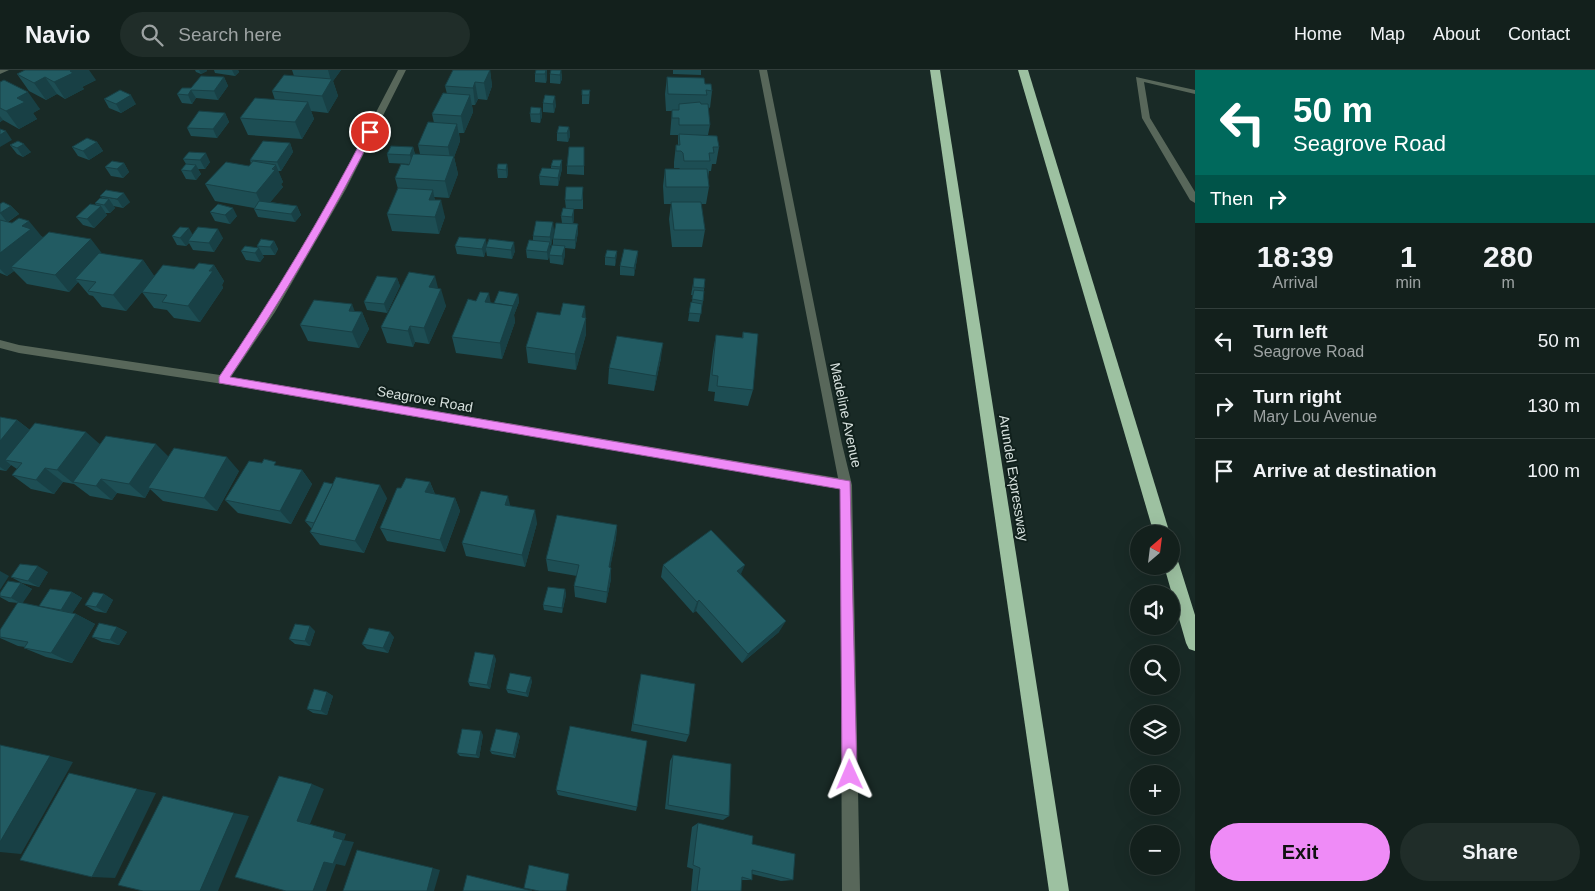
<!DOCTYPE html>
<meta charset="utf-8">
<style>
:root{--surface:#13201c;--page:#202d29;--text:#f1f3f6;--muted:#9da3a3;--line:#323e3b;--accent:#ef8bf7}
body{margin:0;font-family:Helvetica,sans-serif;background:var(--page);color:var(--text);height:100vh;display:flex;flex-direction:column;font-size:19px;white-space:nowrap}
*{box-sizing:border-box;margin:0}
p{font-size:16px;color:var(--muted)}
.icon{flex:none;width:28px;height:28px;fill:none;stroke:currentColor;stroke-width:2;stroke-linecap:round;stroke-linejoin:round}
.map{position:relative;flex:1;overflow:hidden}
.sheet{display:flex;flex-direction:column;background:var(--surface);width:400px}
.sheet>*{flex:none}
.top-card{background:#00695c;color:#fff;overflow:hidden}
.needle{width:32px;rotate:28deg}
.buttons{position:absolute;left:1130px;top:455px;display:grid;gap:10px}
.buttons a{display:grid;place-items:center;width:50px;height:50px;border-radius:50%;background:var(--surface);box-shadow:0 5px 20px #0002,0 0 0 1px var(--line);font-size:25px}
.pin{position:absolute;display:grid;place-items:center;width:42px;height:42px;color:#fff;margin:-21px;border:2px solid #fff;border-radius:50%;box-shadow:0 1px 5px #0007}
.me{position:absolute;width:55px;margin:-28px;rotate:359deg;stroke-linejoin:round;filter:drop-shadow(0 0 4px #0008)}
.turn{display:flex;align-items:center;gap:18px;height:105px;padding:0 15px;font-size:22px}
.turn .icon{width:65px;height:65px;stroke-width:2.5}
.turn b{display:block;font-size:35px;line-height:42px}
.then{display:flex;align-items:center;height:48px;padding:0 15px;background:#0003;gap:10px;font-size:19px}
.eta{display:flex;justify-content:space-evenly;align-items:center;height:85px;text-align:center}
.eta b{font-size:30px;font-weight:700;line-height:35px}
.action{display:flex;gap:10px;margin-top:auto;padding:10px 15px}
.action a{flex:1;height:58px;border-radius:30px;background:var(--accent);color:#111;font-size:20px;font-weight:700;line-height:58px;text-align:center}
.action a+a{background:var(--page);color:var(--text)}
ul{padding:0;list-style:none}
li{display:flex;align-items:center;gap:15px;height:65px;padding:0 15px;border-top:1px solid var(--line)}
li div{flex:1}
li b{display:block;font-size:19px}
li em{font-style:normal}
header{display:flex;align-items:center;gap:30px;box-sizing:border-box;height:70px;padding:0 25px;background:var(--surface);border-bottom:1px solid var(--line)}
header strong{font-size:24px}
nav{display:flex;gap:28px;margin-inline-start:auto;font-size:18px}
.search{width:350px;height:45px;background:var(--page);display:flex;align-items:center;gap:12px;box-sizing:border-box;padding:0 18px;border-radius:28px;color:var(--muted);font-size:19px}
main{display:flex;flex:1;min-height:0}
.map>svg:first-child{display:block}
</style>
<header>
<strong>Navio</strong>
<div class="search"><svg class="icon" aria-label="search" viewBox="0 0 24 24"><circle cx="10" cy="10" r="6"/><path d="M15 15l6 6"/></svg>Search here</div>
<nav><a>Home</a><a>Map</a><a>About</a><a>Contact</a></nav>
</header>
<main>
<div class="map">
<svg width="1195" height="821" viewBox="0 0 1195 821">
<rect width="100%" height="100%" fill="#192a26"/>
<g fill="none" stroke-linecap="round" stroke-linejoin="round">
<g fill="#58675a" fill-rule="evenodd">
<path d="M0 0H9L0 4Z"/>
<path d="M398 0H406L346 119 275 242 231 307 838 408 759 0H767L842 374 852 415 860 821H842L840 419 223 314 19 283 0 278V270L19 275 220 305 267 236 336 119Z"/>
<path d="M1136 7 1195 20V24L1144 12 1150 48 1195 122V133L1190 130 1142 48Z"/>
</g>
<g fill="#9dc1a1" fill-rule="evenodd">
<path d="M930 0H940L1069 821H1049Z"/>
<path d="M1018 0H1028L1170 464H1154Z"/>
<path d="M1171 487 1177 489 1179 494 1195 545V581L1189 579 1186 573 1164 496H1171Z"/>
</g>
</g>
<g fill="#1d4e54">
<path d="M195 0H207V1L201 4 196 2Z"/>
<path d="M214 0H238L239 2 235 6 215 3Z"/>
<path d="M292 0H341L333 11 338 26 328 43 311 41 314 49 302 69 248 65 240 48 275 30 272 21 294 6Z"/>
<path d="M490 0 492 16 487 30 478 29 475 35H472L473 42 464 63H459L460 71 454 87 458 104 449 128 434 127 435 130 445 147 439 164 392 161 387 144 398 119 395 108 409 94 389 93 387 84 413 77 415 84H420L418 75 434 53 432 44 447 24 445 16Z"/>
<path d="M547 0V8L546 13 535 12V4Z"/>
<path d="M561 0 562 9 560 14 550 13V4Z"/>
<path d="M673 0H701V5L673 4Z"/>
<path d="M17 4 96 10 82 17 84 19 65 29 57 24 46 30 29 21Z"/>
<path d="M224 7 228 16 218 30 196 28 192 34 182 33 177 24Z"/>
<path d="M667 7 705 14 712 21 710 38 708 37 710 55 708 65 719 77 716 94H712L711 101H709L708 108 709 117 706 134H701L705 160 702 177H672L669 149 671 134H664L663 116 665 99H680L679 98H674V92L676 75H678V65H670L672 41H666L665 24Z"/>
<path d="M0 12 40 39 33 43 37 49 19 59 3 50 0 52Z"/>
<path d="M582 20H590L589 34H582Z"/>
<path d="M545 25 556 35 554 43 543 42V33Z"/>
<path d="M104 29 136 34 121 43 109 38Z"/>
<path d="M541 38 542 46 540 53 531 52 530 44Z"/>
<path d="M225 43 229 52 217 68 191 66 187 58Z"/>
<path d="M569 57 570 66 568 72 557 71V63Z"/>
<path d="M97 72 103 81 89 90 78 86 72 77Z"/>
<path d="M290 73 293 82 281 101H278L283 112 281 114 283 117 270 132 297 136 301 145 295 152 258 147 254 139V138L215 131 205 114 249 96 251 94 250 90Z"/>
<path d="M10 75 31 82 23 87 17 84Z"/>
<path d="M584 77V105L567 104V96Z"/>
<path d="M189 82 210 92 205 99H198L201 104 196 110 186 109 181 100 186 94 183 89Z"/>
<path d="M553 90 562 99 558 116 540 115 539 106 551 99V96Z"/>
<path d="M124 93 129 102 123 108 111 106 105 97Z"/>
<path d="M507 94 508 103 507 108H498L497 99Z"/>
<path d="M583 117V139H566L565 130Z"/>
<path d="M100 126 130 132 123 138 113 136 115 138 110 143H105L107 145 94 158 83 155 76 147 96 135 95 133 102 128Z"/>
<path d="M0 134 11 136 19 144 8 152 43 167 102 184 143 190 154 206 214 195 224 211 222 215 223 218 200 252 174 248 167 240 154 238 142 222 126 241 102 237 93 226 89 225 78 212 69 222 27 214 14 201 7 206 0 203Z"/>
<path d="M574 139V148L573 153 578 154V162L575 179 565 178V184L563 195 550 193 549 185 548 190 527 188 526 180 533 170V166L554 160 551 176 550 175V180L553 175V169L562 153 561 146Z"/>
<path d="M210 142 237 146 230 154 215 151Z"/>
<path d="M192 165 223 168 214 182 193 180 189 173 186 176 177 175 172 166Z"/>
<path d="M274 171 278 179 275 185H262L264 187 260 192 246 190 241 181 258 178 257 176Z"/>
<path d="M487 175 515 181 512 189 487 186 486 180 484 187 457 184 455 176Z"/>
<path d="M617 181 616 190 615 196 605 195V187Z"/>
<path d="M638 181 637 189 634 206 620 205V196Z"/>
<path d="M397 208 400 216 387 243 367 240 364 232Z"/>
<path d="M694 208 705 209 703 231 699 252 688 251 691 232H692L693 225H691Z"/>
<path d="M438 219 446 236 429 274 415 272 413 277 387 273 381 257Z"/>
<path d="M518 224 519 232 514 245 515 252 502 289 456 283 452 267 490 233H494Z"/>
<path d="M585 236 586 264 576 300 528 293 526 277 560 245Z"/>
<path d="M355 241 362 242 369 259 359 278 308 271 300 255Z"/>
<path d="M743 262 753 320 748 336 714 331 715 322 708 321 713 281 716 265 742 268Z"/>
<path d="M661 288 654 321 608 314 609 298Z"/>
<path d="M0 347 17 350 30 360 100 374 169 387 239 401 217 441 163 431 150 419 145 428 117 423 112 430 90 426 74 414 63 412 54 424 31 419 12 405 17 399 11 395 6 401 0 400Z"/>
<path d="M262 393 279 396 302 400 312 414 291 454 238 443 225 430Z"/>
<path d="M430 412 435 424 455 428 460 441 445 482 387 471 380 458 401 418Z"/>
<path d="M387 428 364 483 320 475 310 462 312 458H311L305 451Z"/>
<path d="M511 436 537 453 525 497 466 486 462 473Z"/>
<path d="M617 455 616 468 610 497 611 509 606 533 575 527 574 516 577 506 548 501 546 489Z"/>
<path d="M663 495 741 504 779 562 742 593 696 541 693 543 661 507Z"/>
<path d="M48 502 39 517 22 513 11 507Z"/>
<path d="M21 513 32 519 22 533 39 537 72 522 82 528 72 543 76 544 95 554 72 593 46 587 24 578 25 577 18 576 0 568V560L18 533 9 532 0 527V523Z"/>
<path d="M565 519 566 525 562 543 544 540 543 535Z"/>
<path d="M104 524 113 530 106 543 95 541 85 535Z"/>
<path d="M117 557 127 562 119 575 102 572 92 567Z"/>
<path d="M315 561 310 576 295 574 289 569Z"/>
<path d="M394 567 388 583 367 579 362 574Z"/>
<path d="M496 589 490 619 470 616 468 612Z"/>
<path d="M532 611 528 627 508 623 506 619Z"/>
<path d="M639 612 689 665 686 672 631 661Z"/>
<path d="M327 622 333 626 327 645 313 643 307 639Z"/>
<path d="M483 665 479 688 460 686 457 683Z"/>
<path d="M520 666 515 688 492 684 490 681Z"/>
<path d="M673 685 729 746 723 750 665 739 670 691Z"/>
<path d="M556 720 637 737 636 741 558 725Z"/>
<path d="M698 753 752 774 793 810 781 811 752 804V810H741V821H691L693 799 687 797 692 757Z"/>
</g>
<g fill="#184045">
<path d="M71 0H89L96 10 82 17 84 19 65 29 54 12Z"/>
<path d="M199 0H207V1L201 4Z"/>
<path d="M232 0H238L239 2 235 6Z"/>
<path d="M328 0H341L333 11 338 26 328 43 322 26 331 11Z"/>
<path d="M490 0 492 16 487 30 484 13Z"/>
<path d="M547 0V8L546 13 545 4Z"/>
<path d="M561 0 562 9 560 14V5Z"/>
<path d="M45 7 57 24 46 30 34 13Z"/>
<path d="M224 7 228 16 218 30 214 21Z"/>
<path d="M475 12 478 29 475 35 473 18Z"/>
<path d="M191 20 196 28 192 34 188 25Z"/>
<path d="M28 22 40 39 33 43 37 49 19 59 6 41 17 28Z"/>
<path d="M131 25 136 34 121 43 116 34Z"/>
<path d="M470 25 473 42 464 63 461 46Z"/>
<path d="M555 26 556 35 554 43 553 34Z"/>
<path d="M308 32 314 49 302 69 295 52Z"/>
<path d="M541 38 542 46 540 53V44Z"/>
<path d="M225 43 229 52 217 68 213 59Z"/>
<path d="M0 46 3 50 0 52Z"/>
<path d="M457 54 460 71 454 87 458 104 449 128 445 111 451 94 448 77Z"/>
<path d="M569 57 570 66 568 72 567 63Z"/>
<path d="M6 61 12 70 0 77V65Z"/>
<path d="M97 72 103 81 89 90 83 81Z"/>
<path d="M290 73 293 82 281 101 277 92Z"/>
<path d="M24 74 31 82 23 87 17 78Z"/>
<path d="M413 77 415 86 412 94 410 85Z"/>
<path d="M206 83 210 92 205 99 200 90Z"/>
<path d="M562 90V99L560 106V97Z"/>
<path d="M124 93 129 102 123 108 117 99Z"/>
<path d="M507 94 508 103 507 108 506 100Z"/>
<path d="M196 95 201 104 196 110 191 101Z"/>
<path d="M276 95 283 112 281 114 283 117 264 140 256 123Z"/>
<path d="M560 99V108L558 116V108Z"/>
<path d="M433 120 436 137 429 130Z"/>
<path d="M124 123 130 132 123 138 117 129Z"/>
<path d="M109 129 115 138 110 143 104 135Z"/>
<path d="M441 130 445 147 439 164 435 147Z"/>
<path d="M11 136 19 144 7 152 0 143Z"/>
<path d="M101 136 107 145 94 158 87 149Z"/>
<path d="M297 136 301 145 295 152 291 144Z"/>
<path d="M233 138 237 146 230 154 225 145Z"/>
<path d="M574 139V148L573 156 572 147Z"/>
<path d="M29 151 43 168 11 197 14 201 7 206 0 199V183L22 156Z"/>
<path d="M553 152 554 160 551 176 550 167Z"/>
<path d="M578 154V162L575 179V170Z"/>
<path d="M189 158 194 167 188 171 189 173 186 176 180 168Z"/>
<path d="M218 159 223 168 214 182 209 173Z"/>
<path d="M91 169 104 186 75 209 78 212 69 222 55 205Z"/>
<path d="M486 169 487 178 486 177V180L484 187 482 179Z"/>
<path d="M274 171 278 179 275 185 270 177Z"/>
<path d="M514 172 515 181 512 189 511 180Z"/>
<path d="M550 172 551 181 548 190 547 182Z"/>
<path d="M565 176V184L563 195 562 186Z"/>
<path d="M259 178 264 187 260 192 255 183Z"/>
<path d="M617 181 616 190 615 196V188Z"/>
<path d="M638 181 637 189 634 206V198Z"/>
<path d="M143 190 155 207 126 241 113 225Z"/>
<path d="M214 195 224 211 222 215 223 218 200 252 188 236Z"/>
<path d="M435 206 439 222 429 217Z"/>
<path d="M397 208 400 216 387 243 384 234Z"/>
<path d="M441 219 446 236 429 274 424 258Z"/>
<path d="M489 223 492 240 485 232Z"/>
<path d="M518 224 519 232 514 245 513 236Z"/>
<path d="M352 234 358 250 362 242 369 259 359 278 352 262 349 241Z"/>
<path d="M513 236 515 252 502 289 500 273Z"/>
<path d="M585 236 586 264 576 300 575 284 582 247Z"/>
<path d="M410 256 415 272 413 277 408 261Z"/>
<path d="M663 273 661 288 654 321 656 306Z"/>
<path d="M17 350 35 364 5 390 11 395 6 401 0 397V371Z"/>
<path d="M86 362 102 376 73 413 57 400Z"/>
<path d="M156 374 170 388 148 418 150 419 145 428 129 414Z"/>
<path d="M227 387 239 401 217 441 204 428Z"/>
<path d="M45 398 63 412 54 424 36 410Z"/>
<path d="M302 400 312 414 291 454 280 441Z"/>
<path d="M101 409 117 423 112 430 96 416Z"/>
<path d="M430 412 435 425 425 422Z"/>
<path d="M380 415 387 428 364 483 355 471Z"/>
<path d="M508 426 511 439 505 435Z"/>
<path d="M455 428 460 441 445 482 440 470Z"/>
<path d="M535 440 537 453 525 497 522 485Z"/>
<path d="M617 455 616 468 608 509 609 497Z"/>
<path d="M745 495 740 506 737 501Z"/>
<path d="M38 496 48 502 39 517 28 511Z"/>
<path d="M611 498V509L606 533 607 522Z"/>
<path d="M0 501 9 506 0 520Z"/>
<path d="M21 513 32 519 22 534 11 528Z"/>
<path d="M565 519 566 525 562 543V538Z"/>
<path d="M72 522 82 528 71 545 61 540Z"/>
<path d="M104 524 113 530 106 543 96 537Z"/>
<path d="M699 530 696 541 693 543 697 532Z"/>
<path d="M76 544 95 554 72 593 51 583Z"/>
<path d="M786 551 779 562 742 593 748 584Z"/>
<path d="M310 556 315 561 310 576 305 571Z"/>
<path d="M117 557 127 562 119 575 110 570Z"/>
<path d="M390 562 394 567 388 583 383 578Z"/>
<path d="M494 585 496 589 490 619 487 615Z"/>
<path d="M531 607 532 611 528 627 526 623Z"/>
<path d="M327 622 333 626 327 645 321 641Z"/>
<path d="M481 661 483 665 479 688 476 685Z"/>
<path d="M518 663 520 666 515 688 513 685Z"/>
<path d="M50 686 73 692 21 784 0 782V772Z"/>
<path d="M312 714 324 719 310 754 346 764 344 770 333 767 297 751Z"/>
<path d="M137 719 156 723 115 808 92 807Z"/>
<path d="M234 743 249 746 218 821H200Z"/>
<path d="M343 770 354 772 345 796 336 794 326 821H313L324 792Z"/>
<path d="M433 798 440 800 434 821H427Z"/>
</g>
<g fill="#225b62" stroke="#184045">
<path d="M25 0H71L70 1 73 3 54 12 45 7 34 13 17 4Z"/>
<path d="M453 0H490L484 13 475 12 473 18 445 16Z"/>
<path d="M536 0H546L545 4H535Z"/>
<path d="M551 0H561L560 5 550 4Z"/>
<path d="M284 5 332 9 322 26 272 21Z"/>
<path d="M201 6 224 7 214 21 191 20 188 25 177 24 182 18H191Z"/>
<path d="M667 7 704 8 705 14H711L712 21 706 20 707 25 668 24Z"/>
<path d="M4 10 28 22 17 28 25 32 6 41 0 38V12Z"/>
<path d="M120 20 131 25 116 34 104 29Z"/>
<path d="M582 20H590L589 25H582Z"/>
<path d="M443 23 470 25 461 46 432 44Z"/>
<path d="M545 25 555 26 553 34 543 33Z"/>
<path d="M255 28 308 32 295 52 240 48Z"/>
<path d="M700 32 701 34H708L710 55H679V48H672V40H679V34Z"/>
<path d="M531 37 541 38 540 44H530Z"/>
<path d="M199 41 225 43 213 59 187 58Z"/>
<path d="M428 52 457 54 448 77 418 75Z"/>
<path d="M559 56 569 57 567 63H557Z"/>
<path d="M0 59 6 61 0 65Z"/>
<path d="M679 64 717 66 719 77H713L714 83H709L710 91H684L683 83 681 81H676V75H680Z"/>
<path d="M87 68 97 72 83 81 72 77Z"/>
<path d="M18 71 24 74 17 78 10 75Z"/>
<path d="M263 71 290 73 277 92 250 90Z"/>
<path d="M391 76 413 77 410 85 387 84Z"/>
<path d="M569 77H584V96H567Z"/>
<path d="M189 82 206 83 200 90 183 89Z"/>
<path d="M413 84 454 86 445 111 395 108 401 94 409 95Z"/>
<path d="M553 90H562L560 97 551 96Z"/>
<path d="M112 91 124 93 117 99 105 97Z"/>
<path d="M253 91 276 95 272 99 275 100 256 123 205 114 226 92 249 96Z"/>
<path d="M186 94 196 95 191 101 181 100Z"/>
<path d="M498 94H507L506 100 497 99Z"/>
<path d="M542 98 560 99 558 108 539 106Z"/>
<path d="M665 99H707L709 117H666Z"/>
<path d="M566 117H583L582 130H565Z"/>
<path d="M398 118 433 120 429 130H441L435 147 387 144Z"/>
<path d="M106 120 124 123 117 129 100 126Z"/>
<path d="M100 128 109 129 104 135 95 133Z"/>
<path d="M259 131 297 136 291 144 254 139Z"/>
<path d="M3 132 11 136 0 143V134Z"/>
<path d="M671 132H701L705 160H674Z"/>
<path d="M90 134 101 136 87 149 76 147Z"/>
<path d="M218 134 233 138 225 145 210 142Z"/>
<path d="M563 138 574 139 572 147 561 146Z"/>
<path d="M19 148 29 151 22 156 31 159 0 183V150L12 153Z"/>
<path d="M536 151 553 152 550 167 533 166Z"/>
<path d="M556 153 578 154 575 170 553 169Z"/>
<path d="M180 157 189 158 180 168 172 166Z"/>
<path d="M198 157 218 159 209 173 188 171Z"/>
<path d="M49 162 91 169 55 205 11 197Z"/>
<path d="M459 167 486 169 482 179 455 176Z"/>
<path d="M261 169 274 171 270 177 257 176Z"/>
<path d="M489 169 514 172 511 180 486 177Z"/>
<path d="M529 170 550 172 547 182 526 180Z"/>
<path d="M552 175 565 176 562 186 549 185Z"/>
<path d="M245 176 259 178 255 183 241 181Z"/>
<path d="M624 179 638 181 634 198 620 196Z"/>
<path d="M607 180 617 181 615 188 605 187Z"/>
<path d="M99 183 143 190 113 225 88 221 96 212 75 209Z"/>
<path d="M199 193 214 195 209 201H213L188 236 162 232 167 225 142 222 163 195 194 199Z"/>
<path d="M409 202 435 206 429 217 441 219 424 258 410 256 408 261 381 257Z"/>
<path d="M377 206 397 208 384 234 364 232Z"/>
<path d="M694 208 705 209 704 218 693 217Z"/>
<path d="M694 220 704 221 703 231 692 229Z"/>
<path d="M499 221 518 224 513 236 494 233Z"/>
<path d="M480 222 489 223 485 232 513 236 500 273 452 267 468 229 476 231Z"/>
<path d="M314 230 352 234 349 241 362 242 352 262 300 255Z"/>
<path d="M691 232 702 234 701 244 689 243Z"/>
<path d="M563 233 585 236 582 247 586 248 575 284 526 277 537 242 560 245Z"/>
<path d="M743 262 758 264 753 320 717 316 718 306 712 305 716 265 743 268Z"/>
<path d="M617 266 663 273 656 306 609 298Z"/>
<path d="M0 347 17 350 0 371Z"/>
<path d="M35 353 86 362 57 400 45 398 36 410 12 405 22 393 5 390Z"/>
<path d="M106 366 156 374 129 414 101 409 96 416 73 412Z"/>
<path d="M174 378 227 387 204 428 148 418Z"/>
<path d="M264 389 276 392 274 395 302 400 280 441 225 430 249 391 262 393Z"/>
<path d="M336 407 380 415 355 471 310 462Z"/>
<path d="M406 408 430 412 425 422 455 428 440 470 380 458 397 418H401Z"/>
<path d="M324 412 333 414 314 453 305 451Z"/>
<path d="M481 421 508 426 505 435 535 440 522 485 462 473Z"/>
<path d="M557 445 617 455 609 497 611 498 607 522 574 516 579 495 546 489Z"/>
<path d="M711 460 745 495 737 501 786 551 748 584 699 530 697 532 663 495Z"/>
<path d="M20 494 38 496 28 511 11 507Z"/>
<path d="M8 511 21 513 11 528 0 526V523Z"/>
<path d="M548 517 565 519 562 538 543 535Z"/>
<path d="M50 519 72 522 61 540 39 536Z"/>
<path d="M93 522 104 524 96 537 85 535Z"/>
<path d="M18 532 76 544 51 583 24 578 28 572 0 567V560Z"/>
<path d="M99 553 117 557 110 570 92 567Z"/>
<path d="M295 554 310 556 305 571 289 569Z"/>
<path d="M369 558 390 562 383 578 362 574Z"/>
<path d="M475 582 494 585 487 615 468 612Z"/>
<path d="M510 603 531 607 526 623 506 619Z"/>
<path d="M641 604 695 614 689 665 633 654Z"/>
<path d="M314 619 327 622 321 641 307 639Z"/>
<path d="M570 656 647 671 637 737 556 720Z"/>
<path d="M462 659 481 661 476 685 457 683Z"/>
<path d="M496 659 518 663 513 685 490 681Z"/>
<path d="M0 675 50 686 0 772Z"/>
<path d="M673 685 731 694 729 746 668 735Z"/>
<path d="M69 703 137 719 92 807 20 790Z"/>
<path d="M279 706 312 714 297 751 335 761 333 767 343 770 333 794 324 792 313 821H286L235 807Z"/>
<path d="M163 726 234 743 200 821H143L118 815Z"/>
<path d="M698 753 753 766 752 774 795 784 793 810 752 800V810L742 807 741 821H697L700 798 693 795Z"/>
<path d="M357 780 433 798 427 821H343Z"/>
<path d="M529 795 569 804 566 821H539L524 818Z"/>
<path d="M467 805 532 821H463Z"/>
</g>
<path fill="#ef8bf7" stroke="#9b5aa1" d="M370 60 374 62C331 147 283 228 230 307L850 411 857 705 855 710 850 712 845 710 842 705 840 419 219 313V307C273 228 322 147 366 62Z"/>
<g text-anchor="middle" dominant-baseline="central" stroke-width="4" stroke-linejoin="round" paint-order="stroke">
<g font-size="14" fill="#d7e1de" stroke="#10201c">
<text transform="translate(425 329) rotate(10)">Seagrove Road</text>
<text transform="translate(846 345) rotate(78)">Madeline Avenue</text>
<text transform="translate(1014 408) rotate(81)">Arundel Expressway</text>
</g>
</g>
</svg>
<div class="buttons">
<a><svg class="needle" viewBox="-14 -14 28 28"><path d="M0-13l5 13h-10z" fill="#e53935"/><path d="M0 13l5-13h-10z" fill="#9da3a3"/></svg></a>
<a><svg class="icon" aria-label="sound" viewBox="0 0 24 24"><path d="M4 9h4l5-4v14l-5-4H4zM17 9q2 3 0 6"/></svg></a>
<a><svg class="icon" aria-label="search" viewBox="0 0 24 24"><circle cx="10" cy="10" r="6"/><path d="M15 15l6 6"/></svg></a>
<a><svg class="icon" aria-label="layers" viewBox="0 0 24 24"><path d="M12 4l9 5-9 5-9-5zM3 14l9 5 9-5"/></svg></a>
<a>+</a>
<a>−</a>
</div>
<div class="pin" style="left:370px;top:62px;background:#d93025"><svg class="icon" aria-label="arrive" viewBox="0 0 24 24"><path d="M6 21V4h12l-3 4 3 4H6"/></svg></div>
<svg class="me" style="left:850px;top:705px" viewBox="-20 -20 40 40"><path d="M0-17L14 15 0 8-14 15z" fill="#ef8bf7" stroke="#fff" stroke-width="4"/></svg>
</div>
<section class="sheet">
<div class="top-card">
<div class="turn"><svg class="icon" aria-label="left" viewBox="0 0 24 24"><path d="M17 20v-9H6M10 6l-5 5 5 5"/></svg><div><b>50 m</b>Seagrove Road</div></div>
<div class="then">Then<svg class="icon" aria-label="right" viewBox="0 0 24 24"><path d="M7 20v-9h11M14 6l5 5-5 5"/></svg></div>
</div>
<div class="eta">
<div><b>18:39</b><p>Arrival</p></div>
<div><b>1</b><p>min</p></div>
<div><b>280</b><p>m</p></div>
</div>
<ul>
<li><svg class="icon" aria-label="left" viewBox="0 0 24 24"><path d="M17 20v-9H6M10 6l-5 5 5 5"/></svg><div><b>Turn left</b><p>Seagrove Road</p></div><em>50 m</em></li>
<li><svg class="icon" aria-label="right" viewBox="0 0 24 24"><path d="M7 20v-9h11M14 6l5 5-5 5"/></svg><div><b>Turn right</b><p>Mary Lou Avenue</p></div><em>130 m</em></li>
<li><svg class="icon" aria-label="arrive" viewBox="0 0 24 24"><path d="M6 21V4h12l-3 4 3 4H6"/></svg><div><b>Arrive at destination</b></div><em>100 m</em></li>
</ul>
<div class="action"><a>Exit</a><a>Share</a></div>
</section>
</main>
